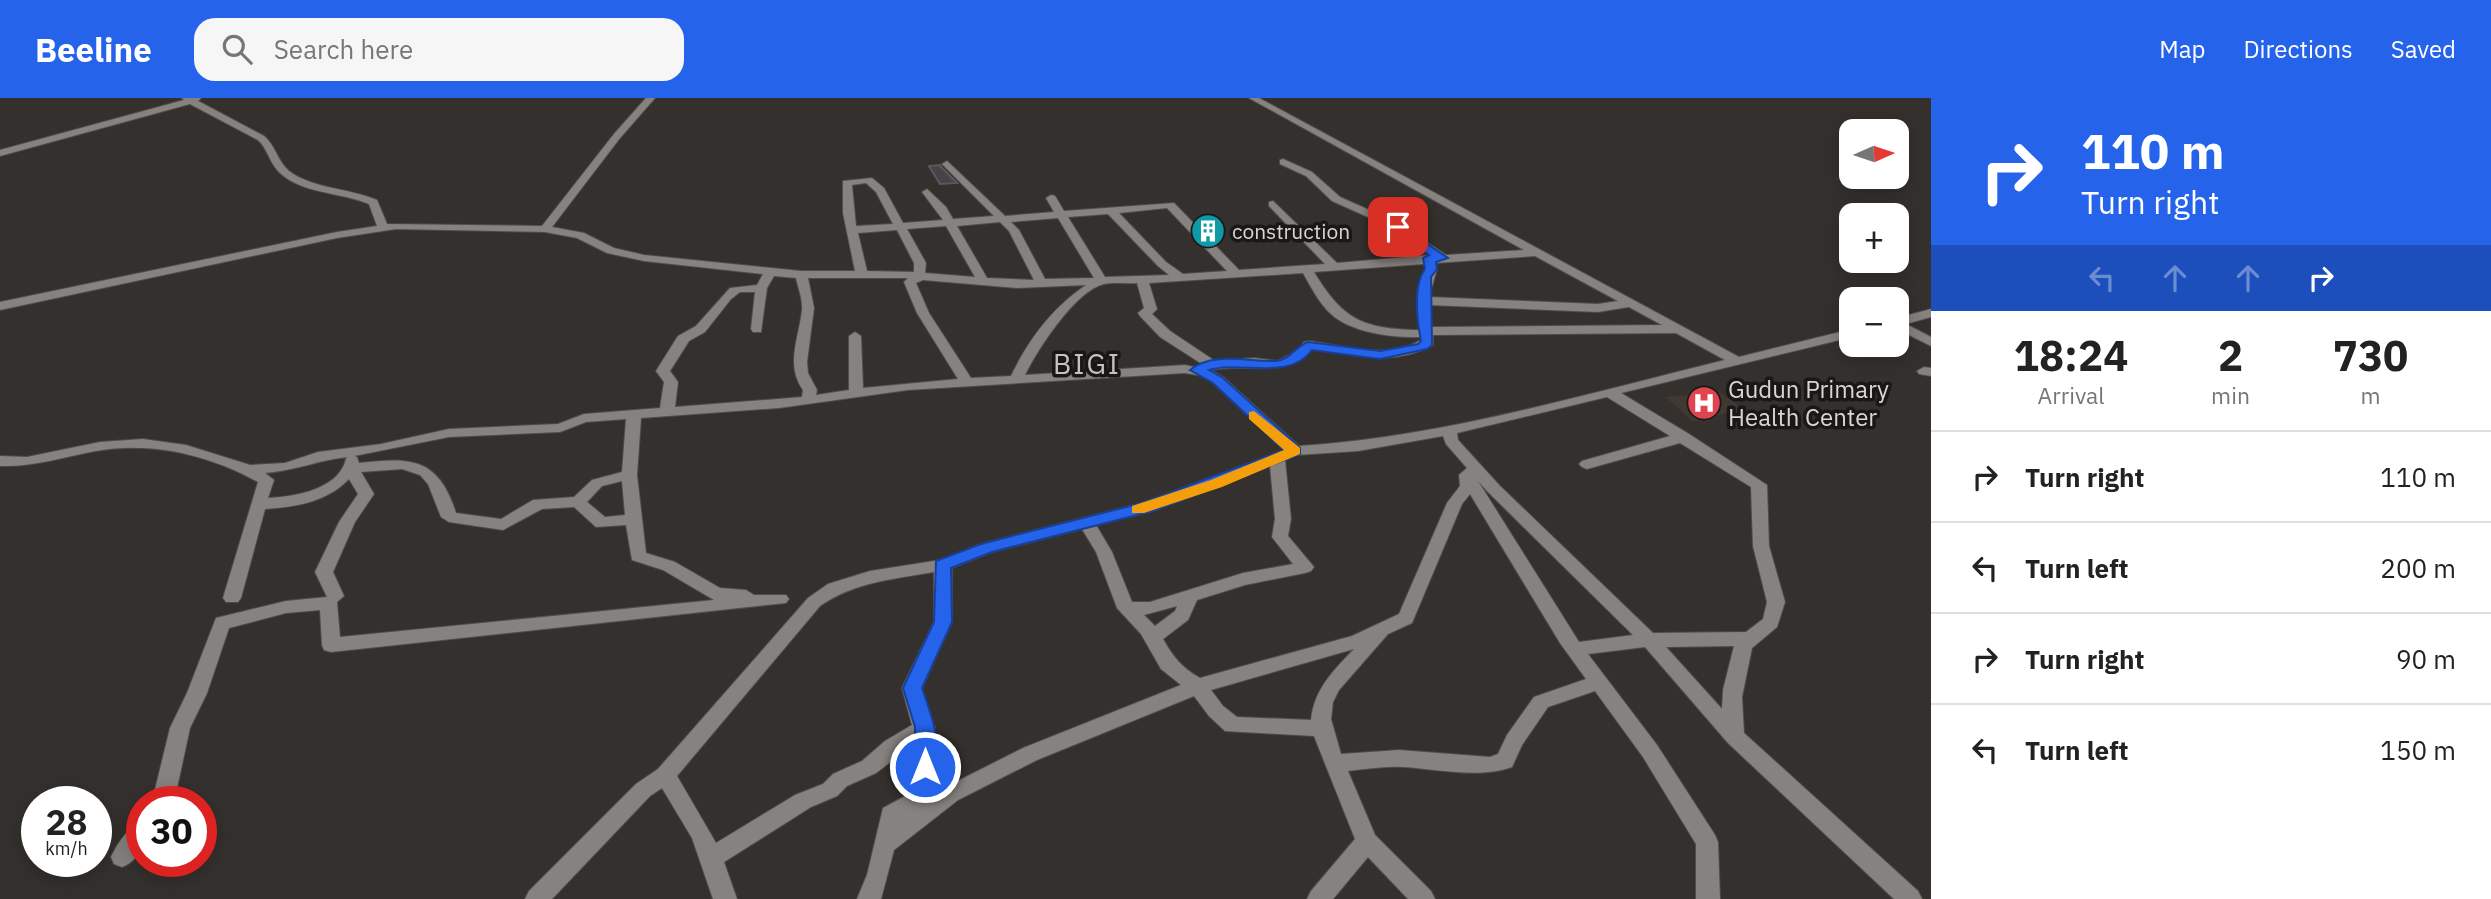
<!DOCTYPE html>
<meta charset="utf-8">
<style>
:root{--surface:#fff;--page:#f6f6f6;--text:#222;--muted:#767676;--line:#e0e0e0;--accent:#2563eb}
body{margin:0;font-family:"IBM Plex Sans",sans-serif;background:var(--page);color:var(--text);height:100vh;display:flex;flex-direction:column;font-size:26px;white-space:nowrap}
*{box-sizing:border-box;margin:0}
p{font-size:23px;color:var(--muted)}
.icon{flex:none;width:38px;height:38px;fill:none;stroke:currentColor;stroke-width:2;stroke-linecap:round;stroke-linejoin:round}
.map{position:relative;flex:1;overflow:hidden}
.details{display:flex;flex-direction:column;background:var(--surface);width:560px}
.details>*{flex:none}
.hud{background:#2563eb;color:#fff;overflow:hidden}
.needle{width:46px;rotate:87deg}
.controls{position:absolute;left:1839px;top:21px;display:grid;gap:14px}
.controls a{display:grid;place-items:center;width:70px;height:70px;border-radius:14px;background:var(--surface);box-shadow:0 4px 18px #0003;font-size:35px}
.speed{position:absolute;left:21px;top:688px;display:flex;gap:14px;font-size:35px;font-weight:700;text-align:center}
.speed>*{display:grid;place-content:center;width:91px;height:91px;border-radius:50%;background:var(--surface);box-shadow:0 4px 18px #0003;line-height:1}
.speed small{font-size:18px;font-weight:400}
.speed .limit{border:10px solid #d22;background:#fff;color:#111}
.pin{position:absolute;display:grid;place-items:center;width:60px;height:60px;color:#fff;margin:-30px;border-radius:14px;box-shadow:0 4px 10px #0006}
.me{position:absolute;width:77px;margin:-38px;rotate:0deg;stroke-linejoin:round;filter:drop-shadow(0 0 5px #0008)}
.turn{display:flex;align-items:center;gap:24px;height:147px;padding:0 35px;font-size:32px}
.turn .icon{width:91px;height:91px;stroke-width:2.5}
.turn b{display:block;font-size:49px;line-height:60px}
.lanes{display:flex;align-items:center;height:66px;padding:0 35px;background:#0003;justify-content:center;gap:35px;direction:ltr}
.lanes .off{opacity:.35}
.eta{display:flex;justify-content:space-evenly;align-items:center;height:119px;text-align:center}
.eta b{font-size:42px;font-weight:800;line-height:49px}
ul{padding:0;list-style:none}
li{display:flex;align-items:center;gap:21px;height:91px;padding:0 35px;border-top:2px solid var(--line)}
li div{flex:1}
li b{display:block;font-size:26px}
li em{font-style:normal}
header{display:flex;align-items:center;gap:42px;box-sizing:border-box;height:98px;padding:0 35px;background:var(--accent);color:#fff}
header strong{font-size:33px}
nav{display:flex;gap:38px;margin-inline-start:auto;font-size:24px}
.search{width:490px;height:63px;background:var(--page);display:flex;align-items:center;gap:18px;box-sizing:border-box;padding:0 24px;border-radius:21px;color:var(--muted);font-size:26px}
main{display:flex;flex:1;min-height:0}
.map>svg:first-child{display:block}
</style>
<header>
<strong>Beeline</strong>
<div class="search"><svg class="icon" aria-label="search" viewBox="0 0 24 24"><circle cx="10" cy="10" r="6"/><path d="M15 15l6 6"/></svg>Search here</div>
<nav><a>Map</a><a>Directions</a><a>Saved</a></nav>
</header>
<main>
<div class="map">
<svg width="1931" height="801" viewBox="0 0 1931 801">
<rect width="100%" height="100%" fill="#33302d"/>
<path fill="#403831" d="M1721 295 1743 311 1693 324 1666 299Z"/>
<path fill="#444347" stroke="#59585c" stroke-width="2" d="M940 67V68L957 85 940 86 929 68Z"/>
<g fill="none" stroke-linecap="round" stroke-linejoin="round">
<g stroke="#504d4a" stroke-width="2">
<g id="minor">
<path d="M182 0H201L198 3 264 38C276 48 277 63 289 73 313 91 349 90 377 102L387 126 542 128 614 36 646 0H655L620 40 552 129 584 135 614 150 644 157 801 173H855L843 115V83L872 80 884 90 903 125 943 122 922 94 927 91 946 109 953 121 994 118 942 66 947 63 1005 118 1054 114 1046 100 1051 97 1055 98 1064 113 1174 105 1239 172 1325 166 1269 108V104L1273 103 1337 165 1430 157 1388 128 1332 103 1306 78 1280 66V62L1283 61 1312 74 1340 99 1396 124 1446 157 1524 152 1249 0H1259L1739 259 1852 231V239L1621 295 1689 336 1767 387 1769 448 1785 504 1777 529 1752 550 1742 599 1744 635 1918 793 1922 801H1894L1728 645 1645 549 1588 556 1657 647 1715 737 1718 744 1720 801H1696V746L1643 659 1595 593 1548 609 1522 647 1512 669C1478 681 1439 671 1403 669 1385 668 1366 671 1348 673L1375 737 1431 793 1435 801H1408L1368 759 1333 801H1307L1311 793 1355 741 1314 638 1225 633 1209 618 1194 598 1037 662 958 702 894 752 881 801H857L867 777 883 710 911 695 914 646 876 675 847 688 837 698 811 709 724 764 737 801H713L692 740 662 690 650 698 552 801H525L529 793 636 686 658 671 808 500 828 486 870 473 940 462 981 446 1142 405 1285 352 1213 285 1203 278 1185 275 908 292 779 310 641 320 637 377 646 455 675 464 720 490 746 492 754 497H786L789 501 786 505 331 554 324 552 322 547 320 512 286 515 229 530 207 595 190 630 174 704H152L170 630 187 595 216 520 286 503 327 499 315 474 339 424 358 396 349 381C327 404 296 409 265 411L241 500 238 504H226L223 500 258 384C209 357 152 343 96 353 63 359 34 369 0 368V358L27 359 100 344 143 341 186 347 250 367 285 365 318 354 381 346 449 331 558 326 584 316 660 310 664 284 656 273 678 238 696 228 730 190 757 187 763 176 644 163 607 155 577 140 545 134 396 131 337 140 0 212V204L337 134 377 128 369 106C341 94 301 96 279 74 269 64 268 51 258 42L190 6 0 58V52L184 2ZM866 85 876 94 893 126 856 128 852 87ZM1167 110 1227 173 1183 176 1166 164 1119 115ZM1108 116 1158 168 1169 177 1105 179 1068 119ZM1058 120 1094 180 1045 181 1019 132 1011 124ZM1000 124 1009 133 1034 182 987 180 957 128ZM946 128 975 179 925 175 926 165 907 131ZM897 132 914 165V174L867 173 858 135ZM1535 158 1618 203 1598 206 1429 199 1437 171 1436 165ZM1424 166 1425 171 1417 197 1419 232C1363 231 1343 222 1314 174ZM1303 175C1311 189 1319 205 1331 216 1352 235 1393 240 1421 239V242C1386 262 1346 248 1309 243L1304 244 1297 253 1278 263 1254 260 1215 263 1170 233 1152 216 1157 211 1149 185ZM774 178 796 180C798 190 803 201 802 212 799 240 785 267 803 292L802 299 675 309 678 284 670 273 689 243 705 234 731 201 740 194H755L751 231 753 234H761L767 190ZM808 180H908L904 184 917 215 958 281 863 290 861 238 855 234 849 238V292L816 297 817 292 808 275 807 264 814 210ZM923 182 1017 190 1086 187C1052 210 1029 241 1011 278L971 280 929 215 916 185ZM1137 185 1144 210 1138 215 1140 218 1160 239 1202 266 1194 269 1185 267 1025 277C1038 251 1075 193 1104 186 1114 184 1127 186 1137 185ZM1429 207 1598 214 1629 209 1662 227 1432 229ZM1676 235 1725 262C1585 296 1443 339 1299 348L1223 279 1211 272C1245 265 1289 281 1312 251 1354 256 1393 269 1433 247V237ZM1607 299 1670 338 1582 363 1579 366 1582 369 1587 371 1680 345 1751 389 1753 448 1767 504 1763 521 1746 534 1653 535 1500 388 1458 342 1457 335ZM626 321 622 374 592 382 574 399 533 402 501 421 456 415C438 359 411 359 359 365L357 359 354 358 449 339 560 334 586 324ZM1443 338 1446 346 1467 370 1459 377 1460 388 1447 405 1399 516 1352 538 1200 580C1182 570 1173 559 1163 541L1188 522 1197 502 1245 487 1305 475 1311 473 1314 469 1288 438 1291 421 1285 362 1297 357 1358 353ZM347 359C345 362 345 366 343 369 331 393 291 399 268 400L274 382 265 375C294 373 319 362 347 359ZM1270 368 1275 421 1272 439 1293 466 1243 475 1150 504H1132L1112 454 1096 427 1153 413ZM402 371 420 377 428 386 441 419 449 424 503 432 542 411 574 409 596 429 626 427 632 462 663 472 714 502 340 539 337 504 344 498 333 474 355 424 374 396 361 374ZM622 383 625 417 605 419 587 404 602 388ZM1478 383 1488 394 1633 537 1579 544ZM1470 396 1560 545 1586 581 1534 599 1507 637 1498 656 1490 659 1399 652 1341 656 1331 621 1333 604 1339 592 1388 536 1412 525 1462 406ZM1082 431 1096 454 1117 510 1141 536 1161 571 1181 587 1023 650 944 690 932 699 935 657 933 633 935 629 931 623 922 590 952 524V470L992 454ZM934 474V524L902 590 912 627 885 643 862 663 833 676 823 686 795 697 716 745 677 678 820 508C854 484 894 481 934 474ZM1177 508 1175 513 1155 528 1144 517ZM1734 548 1723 592 1722 611 1666 549ZM1354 551C1334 572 1314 591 1311 622L1237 619 1223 608 1211 592Z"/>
<path d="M1931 211V219L1906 226 1931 239V248L1897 231V220Z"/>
<path d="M1924 269 1931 270V278L1919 276 1917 273Z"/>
<path d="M142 724C142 743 143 761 122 769L114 766 111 759C117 746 129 728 142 724Z"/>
</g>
</g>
<use href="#minor" fill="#86827f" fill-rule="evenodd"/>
</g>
<path fill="#2563eb" stroke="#184099" stroke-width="2" d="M1398 126 1448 160 1436 164 1437 171 1431 179 1432 247 1427 251 1380 261 1312 252C1288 284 1242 262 1209 272L1222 279 1300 350V356L1153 413 992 454 951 470 952 524 922 590C930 614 945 650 933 675L925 678 918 675 915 669V629L903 590 934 524 936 463 981 446 1142 405 1284 352 1213 285 1190 272C1212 253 1250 264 1276 263 1290 262 1297 247 1308 244L1380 253 1418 246 1421 243C1417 222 1412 189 1425 171L1423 160 1429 157 1394 132 1392 129Z"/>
<path fill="#f59e0b" d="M1254 313 1300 350V356L1222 389 1144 415H1132V408L1211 382 1284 352 1249 321V314Z"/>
<defs>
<g id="building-disc" transform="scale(1.75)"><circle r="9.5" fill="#0f9aa8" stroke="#1a1817"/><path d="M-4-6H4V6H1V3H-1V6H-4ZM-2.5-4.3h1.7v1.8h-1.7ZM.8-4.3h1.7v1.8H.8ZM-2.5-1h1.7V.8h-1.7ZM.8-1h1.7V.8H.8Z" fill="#fff"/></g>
<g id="hospital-disc" transform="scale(1.75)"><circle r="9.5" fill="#e0444e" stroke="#1a1817"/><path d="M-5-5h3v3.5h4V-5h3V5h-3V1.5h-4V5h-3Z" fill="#fff"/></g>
</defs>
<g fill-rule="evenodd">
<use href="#building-disc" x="1208" y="133"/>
<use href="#hospital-disc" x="1704" y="305"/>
</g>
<g text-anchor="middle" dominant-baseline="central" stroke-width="7" stroke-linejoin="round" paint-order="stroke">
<g font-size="21" fill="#d8d6d4" stroke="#1a1817" text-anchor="start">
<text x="1232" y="133">construction</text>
</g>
<g font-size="24" fill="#d8d6d4" stroke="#1a1817" text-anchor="start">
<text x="1728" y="291">Gudun Primary<tspan x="1728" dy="28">Health Center</tspan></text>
</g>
<g font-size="28" letter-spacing="2" fill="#c5c1be" stroke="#1a1817">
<text x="1087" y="265">BIGI</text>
</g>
</g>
</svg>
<div class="controls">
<a><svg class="needle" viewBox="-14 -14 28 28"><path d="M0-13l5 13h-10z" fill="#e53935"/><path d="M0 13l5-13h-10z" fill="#767676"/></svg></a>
<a>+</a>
<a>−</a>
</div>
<div class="speed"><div>28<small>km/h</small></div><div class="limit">30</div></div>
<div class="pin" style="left:1398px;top:129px;background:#d93025"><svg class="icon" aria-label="arrive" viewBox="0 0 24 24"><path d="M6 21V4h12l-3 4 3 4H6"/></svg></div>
<svg class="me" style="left:925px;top:669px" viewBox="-20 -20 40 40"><circle r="17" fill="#2563eb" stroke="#fff" stroke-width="3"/><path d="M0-11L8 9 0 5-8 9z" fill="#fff"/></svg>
</div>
<section class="details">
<div class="hud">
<div class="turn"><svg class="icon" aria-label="right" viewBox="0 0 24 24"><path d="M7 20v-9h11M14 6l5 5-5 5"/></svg><div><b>110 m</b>Turn right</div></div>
<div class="lanes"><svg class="icon off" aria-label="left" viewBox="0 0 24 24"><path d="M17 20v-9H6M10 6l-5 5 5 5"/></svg><svg class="icon off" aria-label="ahead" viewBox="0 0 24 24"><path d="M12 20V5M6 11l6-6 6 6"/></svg><svg class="icon off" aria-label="ahead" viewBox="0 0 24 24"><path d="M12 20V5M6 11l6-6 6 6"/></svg><svg class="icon" aria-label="right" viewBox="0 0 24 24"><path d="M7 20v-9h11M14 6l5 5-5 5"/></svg></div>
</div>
<div class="eta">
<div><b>18:24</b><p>Arrival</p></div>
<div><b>2</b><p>min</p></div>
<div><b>730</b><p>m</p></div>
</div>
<ul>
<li><svg class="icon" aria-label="right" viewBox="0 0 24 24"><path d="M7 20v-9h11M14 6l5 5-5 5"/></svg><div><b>Turn right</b></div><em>110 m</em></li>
<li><svg class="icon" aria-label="left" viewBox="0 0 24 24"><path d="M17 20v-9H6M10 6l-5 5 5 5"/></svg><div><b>Turn left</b></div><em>200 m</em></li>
<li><svg class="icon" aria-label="right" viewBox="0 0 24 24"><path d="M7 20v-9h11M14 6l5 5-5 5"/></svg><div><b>Turn right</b></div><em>90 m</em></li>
<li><svg class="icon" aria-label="left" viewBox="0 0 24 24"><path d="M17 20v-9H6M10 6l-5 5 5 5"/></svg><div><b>Turn left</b></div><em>150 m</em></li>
</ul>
</section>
</main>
